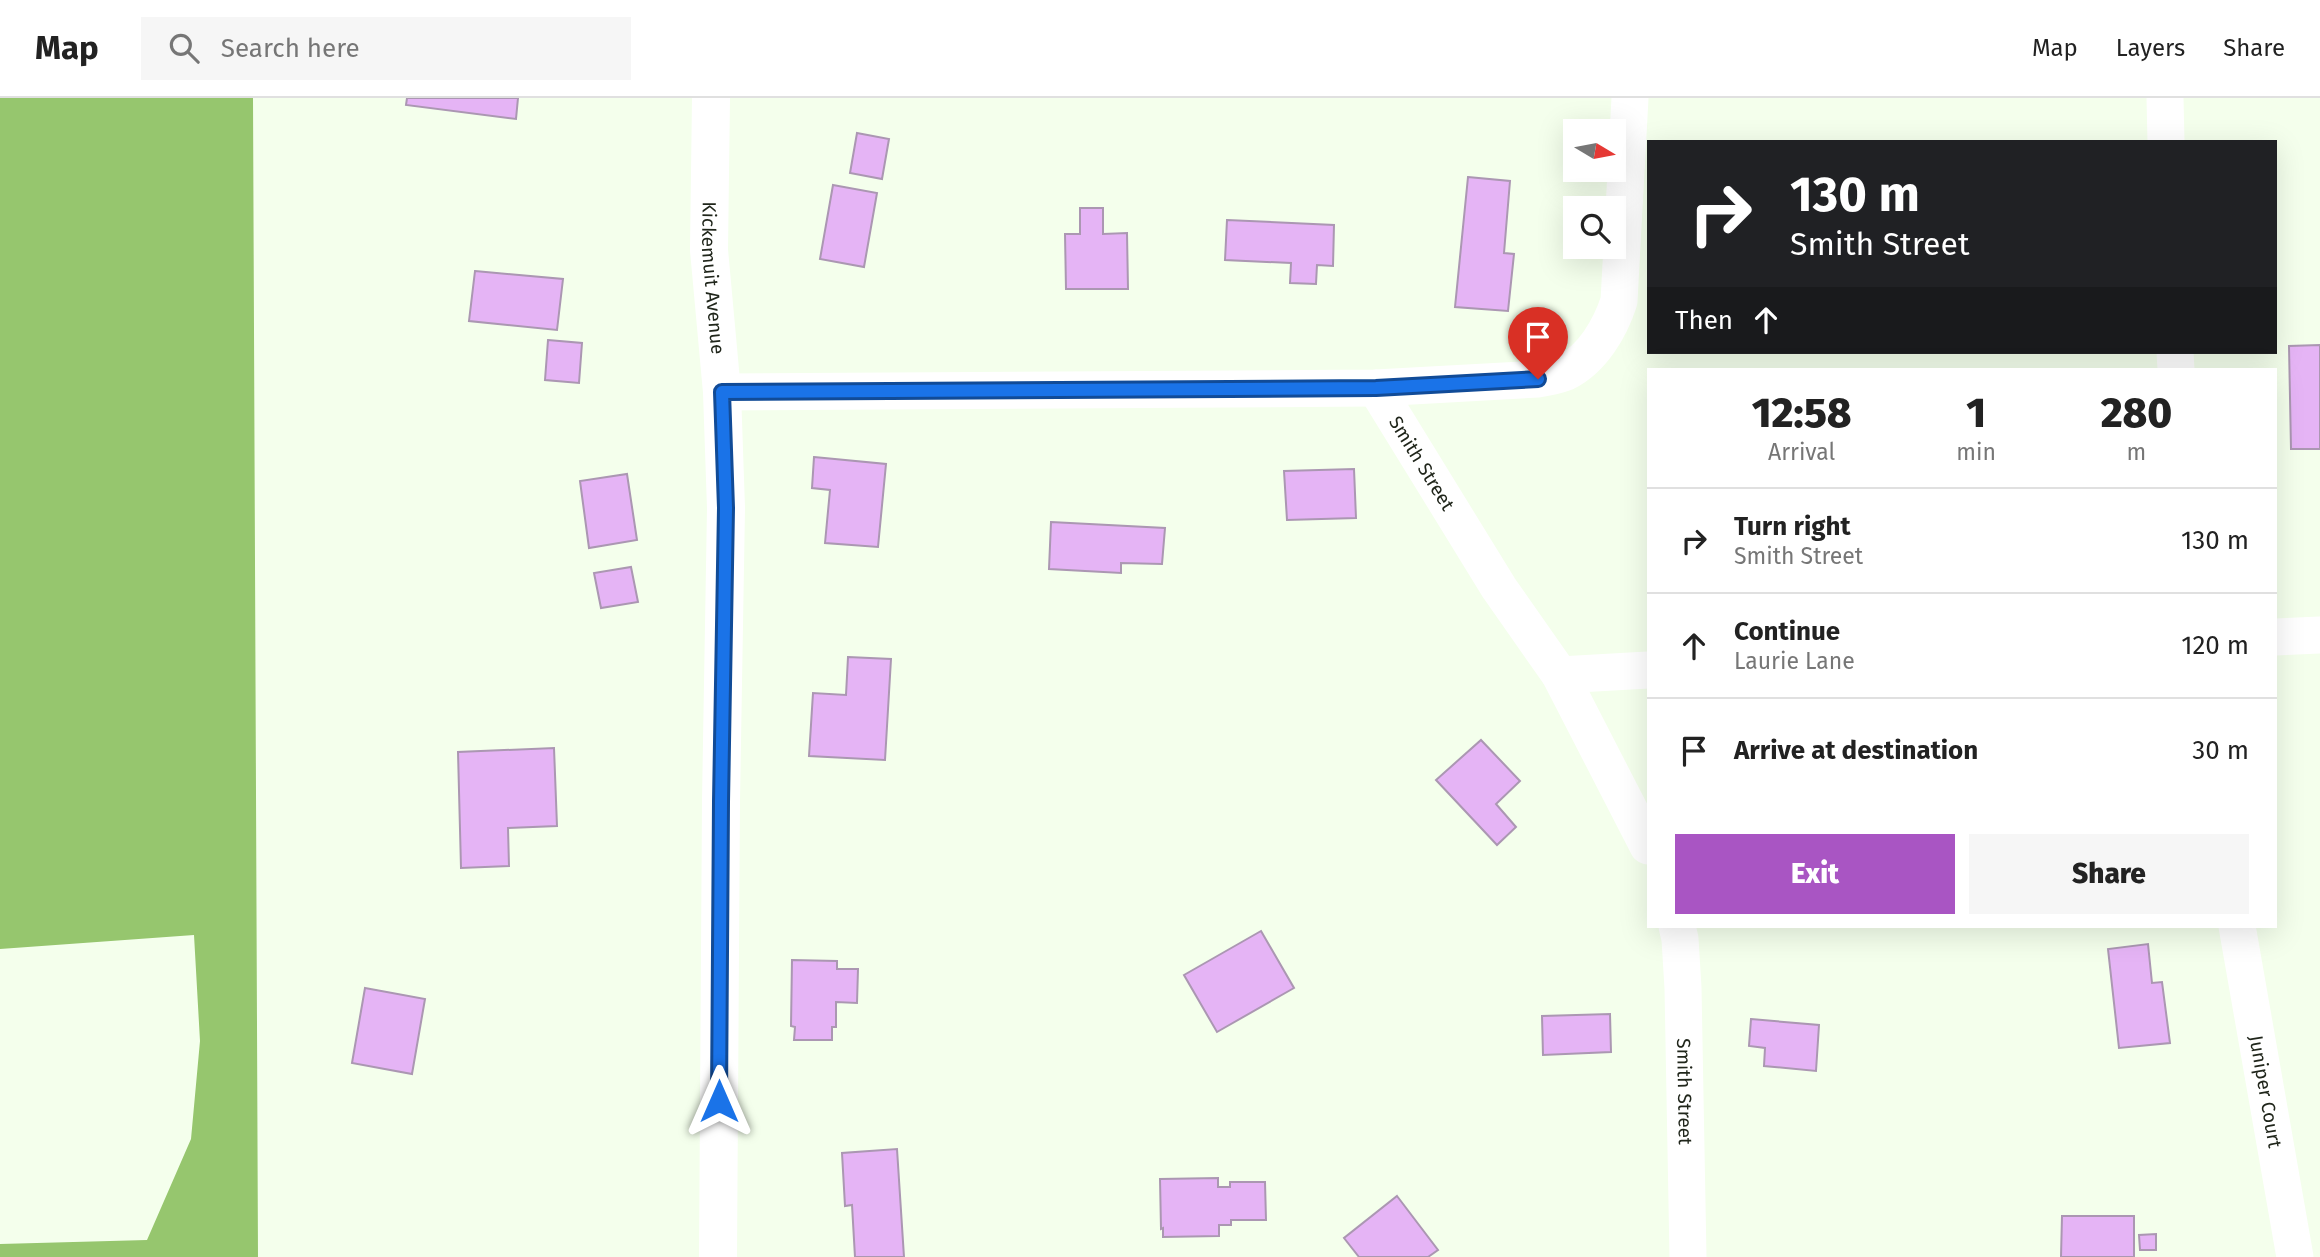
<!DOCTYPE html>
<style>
:root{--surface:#fff;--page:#f6f6f6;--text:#222;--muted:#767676;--line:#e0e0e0;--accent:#a955c3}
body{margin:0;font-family:"Fira Sans",sans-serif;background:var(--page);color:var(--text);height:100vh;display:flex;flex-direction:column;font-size:26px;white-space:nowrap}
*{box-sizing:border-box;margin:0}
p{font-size:23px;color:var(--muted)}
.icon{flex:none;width:38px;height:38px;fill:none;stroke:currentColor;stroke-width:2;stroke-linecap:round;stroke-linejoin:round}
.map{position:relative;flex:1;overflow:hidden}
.side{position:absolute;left:1647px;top:270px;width:630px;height:560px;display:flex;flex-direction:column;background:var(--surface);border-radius:0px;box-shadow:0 7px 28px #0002}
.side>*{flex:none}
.banner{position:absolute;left:1647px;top:42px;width:630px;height:214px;border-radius:0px;box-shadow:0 7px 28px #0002;background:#202124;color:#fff;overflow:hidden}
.needle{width:46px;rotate:100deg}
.controls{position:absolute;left:1563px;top:21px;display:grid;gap:14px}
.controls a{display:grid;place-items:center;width:63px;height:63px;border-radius:0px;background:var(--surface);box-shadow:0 7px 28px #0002;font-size:35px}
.pin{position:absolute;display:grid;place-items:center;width:60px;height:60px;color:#fff;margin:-72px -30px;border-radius:50% 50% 50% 0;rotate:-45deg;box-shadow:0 0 7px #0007}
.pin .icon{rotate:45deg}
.me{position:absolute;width:77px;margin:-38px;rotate:0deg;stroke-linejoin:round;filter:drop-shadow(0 0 5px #0008)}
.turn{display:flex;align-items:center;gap:24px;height:147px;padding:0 28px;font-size:32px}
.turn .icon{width:91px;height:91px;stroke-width:2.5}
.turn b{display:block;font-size:49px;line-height:60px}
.then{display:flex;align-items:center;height:66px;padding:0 28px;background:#0003;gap:14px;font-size:26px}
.eta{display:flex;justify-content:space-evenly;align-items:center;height:119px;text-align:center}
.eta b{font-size:42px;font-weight:800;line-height:49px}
.cta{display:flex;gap:14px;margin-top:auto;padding:14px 28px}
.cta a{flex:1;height:80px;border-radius:0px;background:var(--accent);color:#fff;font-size:28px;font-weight:800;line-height:80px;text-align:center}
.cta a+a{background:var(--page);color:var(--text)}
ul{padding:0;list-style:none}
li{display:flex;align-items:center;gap:21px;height:105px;padding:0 28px;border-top:2px solid var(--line)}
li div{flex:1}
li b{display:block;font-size:26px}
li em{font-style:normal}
header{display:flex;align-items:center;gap:42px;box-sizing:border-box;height:98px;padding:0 35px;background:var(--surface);border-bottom:2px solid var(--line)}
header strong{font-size:33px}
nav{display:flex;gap:38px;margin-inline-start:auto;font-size:24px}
.search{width:490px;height:63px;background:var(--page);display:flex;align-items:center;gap:18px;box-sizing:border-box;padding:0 24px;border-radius:0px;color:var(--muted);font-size:26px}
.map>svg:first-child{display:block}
</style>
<header>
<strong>Map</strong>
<div class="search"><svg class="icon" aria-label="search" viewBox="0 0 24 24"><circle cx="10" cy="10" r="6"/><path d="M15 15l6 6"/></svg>Search here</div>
<nav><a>Map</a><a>Layers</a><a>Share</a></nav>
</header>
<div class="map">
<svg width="2320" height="1159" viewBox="0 0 2320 1159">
<rect width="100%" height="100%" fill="#f4ffec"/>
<path fill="#96c66e" d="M0 0H253L258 1159H0V1146L147 1142 191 1041 200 943 194 837 0 851Z"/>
<g fill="#e5b4f5" stroke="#ab97b2" stroke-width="2">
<path d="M407 0H518L516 21 406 7Z"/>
<path d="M857 35 889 41 882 81 850 75Z"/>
<path d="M1468 79 1510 83 1504 155 1514 156 1508 213 1455 209Z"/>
<path d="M833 87 877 95 864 169 820 161Z"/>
<path d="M1080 110H1103V136L1127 135 1128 191H1066L1065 136H1080Z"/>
<path d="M1227 122 1334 127 1333 168 1317 167 1316 186 1290 185 1291 165 1225 162Z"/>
<path d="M475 173 563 181 557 232 469 223Z"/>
<path d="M548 242 582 245 579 285 545 282Z"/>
<path d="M2320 247V351H2291L2289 248Z"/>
<path d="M814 359 886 366 878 449 825 445 830 392 812 390Z"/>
<path d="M1354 371 1356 420 1287 422 1284 373Z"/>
<path d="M627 376 637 442 589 450 580 383Z"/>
<path d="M1051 424 1165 430 1162 466 1121 465V475L1049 471Z"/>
<path d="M631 469 638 504 601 510 594 475Z"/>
<path d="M848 559 891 561 885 662 809 658 813 595 846 597Z"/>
<path d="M1481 642 1520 683 1496 706 1516 729 1497 747 1436 682Z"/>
<path d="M554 650 557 728 508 730 509 768 461 770 458 654Z"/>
<path d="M1261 833 1294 890 1217 934 1184 877Z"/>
<path d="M2148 846 2152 885 2162 884 2170 945 2119 950 2108 851Z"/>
<path d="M792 862 837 863V871H858L857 905 836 904V929H832V942H794L795 929 791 928Z"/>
<path d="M365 890 425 901 412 976 352 965Z"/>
<path d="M1610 916 1611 954 1543 957 1542 918Z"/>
<path d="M1751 921 1819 927 1816 973 1764 968 1765 950 1749 948Z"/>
<path d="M897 1051 904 1159H855L852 1107 845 1108 842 1055Z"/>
<path d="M1218 1080V1089H1230V1084H1265L1266 1122H1231V1127H1219V1138L1163 1139V1130L1161 1131 1160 1081Z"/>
<path d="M1397 1098 1438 1152 1428 1159H1359L1344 1140Z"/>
<path d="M2062 1118H2134V1159H2061Z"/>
<path d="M2156 1136V1152H2140L2139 1137Z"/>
</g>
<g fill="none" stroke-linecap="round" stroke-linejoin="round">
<g stroke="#fff" stroke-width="37">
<path d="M2165 0 2166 44"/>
<path d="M2175 254 2176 271"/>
<path id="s1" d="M1376 290 1499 490 1560 577 1648 748"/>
<path d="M722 294 1376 290 1538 281C1547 279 1557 278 1566 274 1592 261 1610 231 1619 203L1630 0"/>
<path d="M2275 539 2320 537"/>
<path d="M1560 577 1648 572"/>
<path id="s2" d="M1677 828 1680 841 1683 890 1688 1159"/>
<path id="s3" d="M2237 828 2295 1159"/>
</g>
<path stroke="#fff" stroke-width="38" id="s4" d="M711 0 709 152 722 294 726 410 721 703 718 1159"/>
</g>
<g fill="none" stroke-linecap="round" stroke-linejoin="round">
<g stroke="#114b97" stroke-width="18">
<path id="route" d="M719 1003 721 704 726 410 722 294 1376 290 1538 281"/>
</g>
<use href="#route" stroke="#1a73e8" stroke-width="12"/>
</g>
<g text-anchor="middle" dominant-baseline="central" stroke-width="5" stroke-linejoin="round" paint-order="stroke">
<g font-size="19" fill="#20261b" stroke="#f4ffec">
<text stroke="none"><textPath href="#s4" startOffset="180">Kickemuit Avenue</textPath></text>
<text stroke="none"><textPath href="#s1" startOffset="88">Smith Street</textPath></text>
<text stroke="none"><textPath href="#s2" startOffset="166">Smith Street</textPath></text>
<text stroke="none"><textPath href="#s3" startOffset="168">Juniper Court</textPath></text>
</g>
</g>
</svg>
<div class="controls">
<a><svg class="needle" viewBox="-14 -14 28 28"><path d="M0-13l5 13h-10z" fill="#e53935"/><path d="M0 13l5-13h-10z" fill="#767676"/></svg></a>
<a><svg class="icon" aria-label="search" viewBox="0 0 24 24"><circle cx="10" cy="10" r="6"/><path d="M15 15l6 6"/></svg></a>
</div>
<div class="pin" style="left:1538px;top:281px;background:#d93025"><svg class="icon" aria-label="arrive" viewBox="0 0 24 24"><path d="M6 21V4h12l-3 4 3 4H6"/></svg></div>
<svg class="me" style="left:719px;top:1003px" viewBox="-20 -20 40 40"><path d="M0-17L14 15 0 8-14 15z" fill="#1a73e8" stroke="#fff" stroke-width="4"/></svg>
<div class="banner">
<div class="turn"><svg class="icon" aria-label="right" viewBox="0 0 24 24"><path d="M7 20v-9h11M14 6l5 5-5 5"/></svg><div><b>130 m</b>Smith Street</div></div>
<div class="then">Then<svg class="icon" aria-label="ahead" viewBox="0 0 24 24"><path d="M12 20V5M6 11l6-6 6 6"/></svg></div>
</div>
<section class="side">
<div class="eta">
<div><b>12:58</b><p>Arrival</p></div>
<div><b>1</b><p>min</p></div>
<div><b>280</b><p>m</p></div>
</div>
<ul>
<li><svg class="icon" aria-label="right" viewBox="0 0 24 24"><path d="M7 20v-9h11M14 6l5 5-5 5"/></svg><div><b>Turn right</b><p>Smith Street</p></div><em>130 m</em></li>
<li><svg class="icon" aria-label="ahead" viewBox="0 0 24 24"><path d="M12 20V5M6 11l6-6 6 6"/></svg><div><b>Continue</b><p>Laurie Lane</p></div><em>120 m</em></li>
<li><svg class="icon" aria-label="arrive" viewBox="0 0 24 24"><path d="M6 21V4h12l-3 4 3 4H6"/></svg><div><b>Arrive at destination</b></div><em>30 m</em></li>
</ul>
<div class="cta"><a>Exit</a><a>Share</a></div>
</section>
</div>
